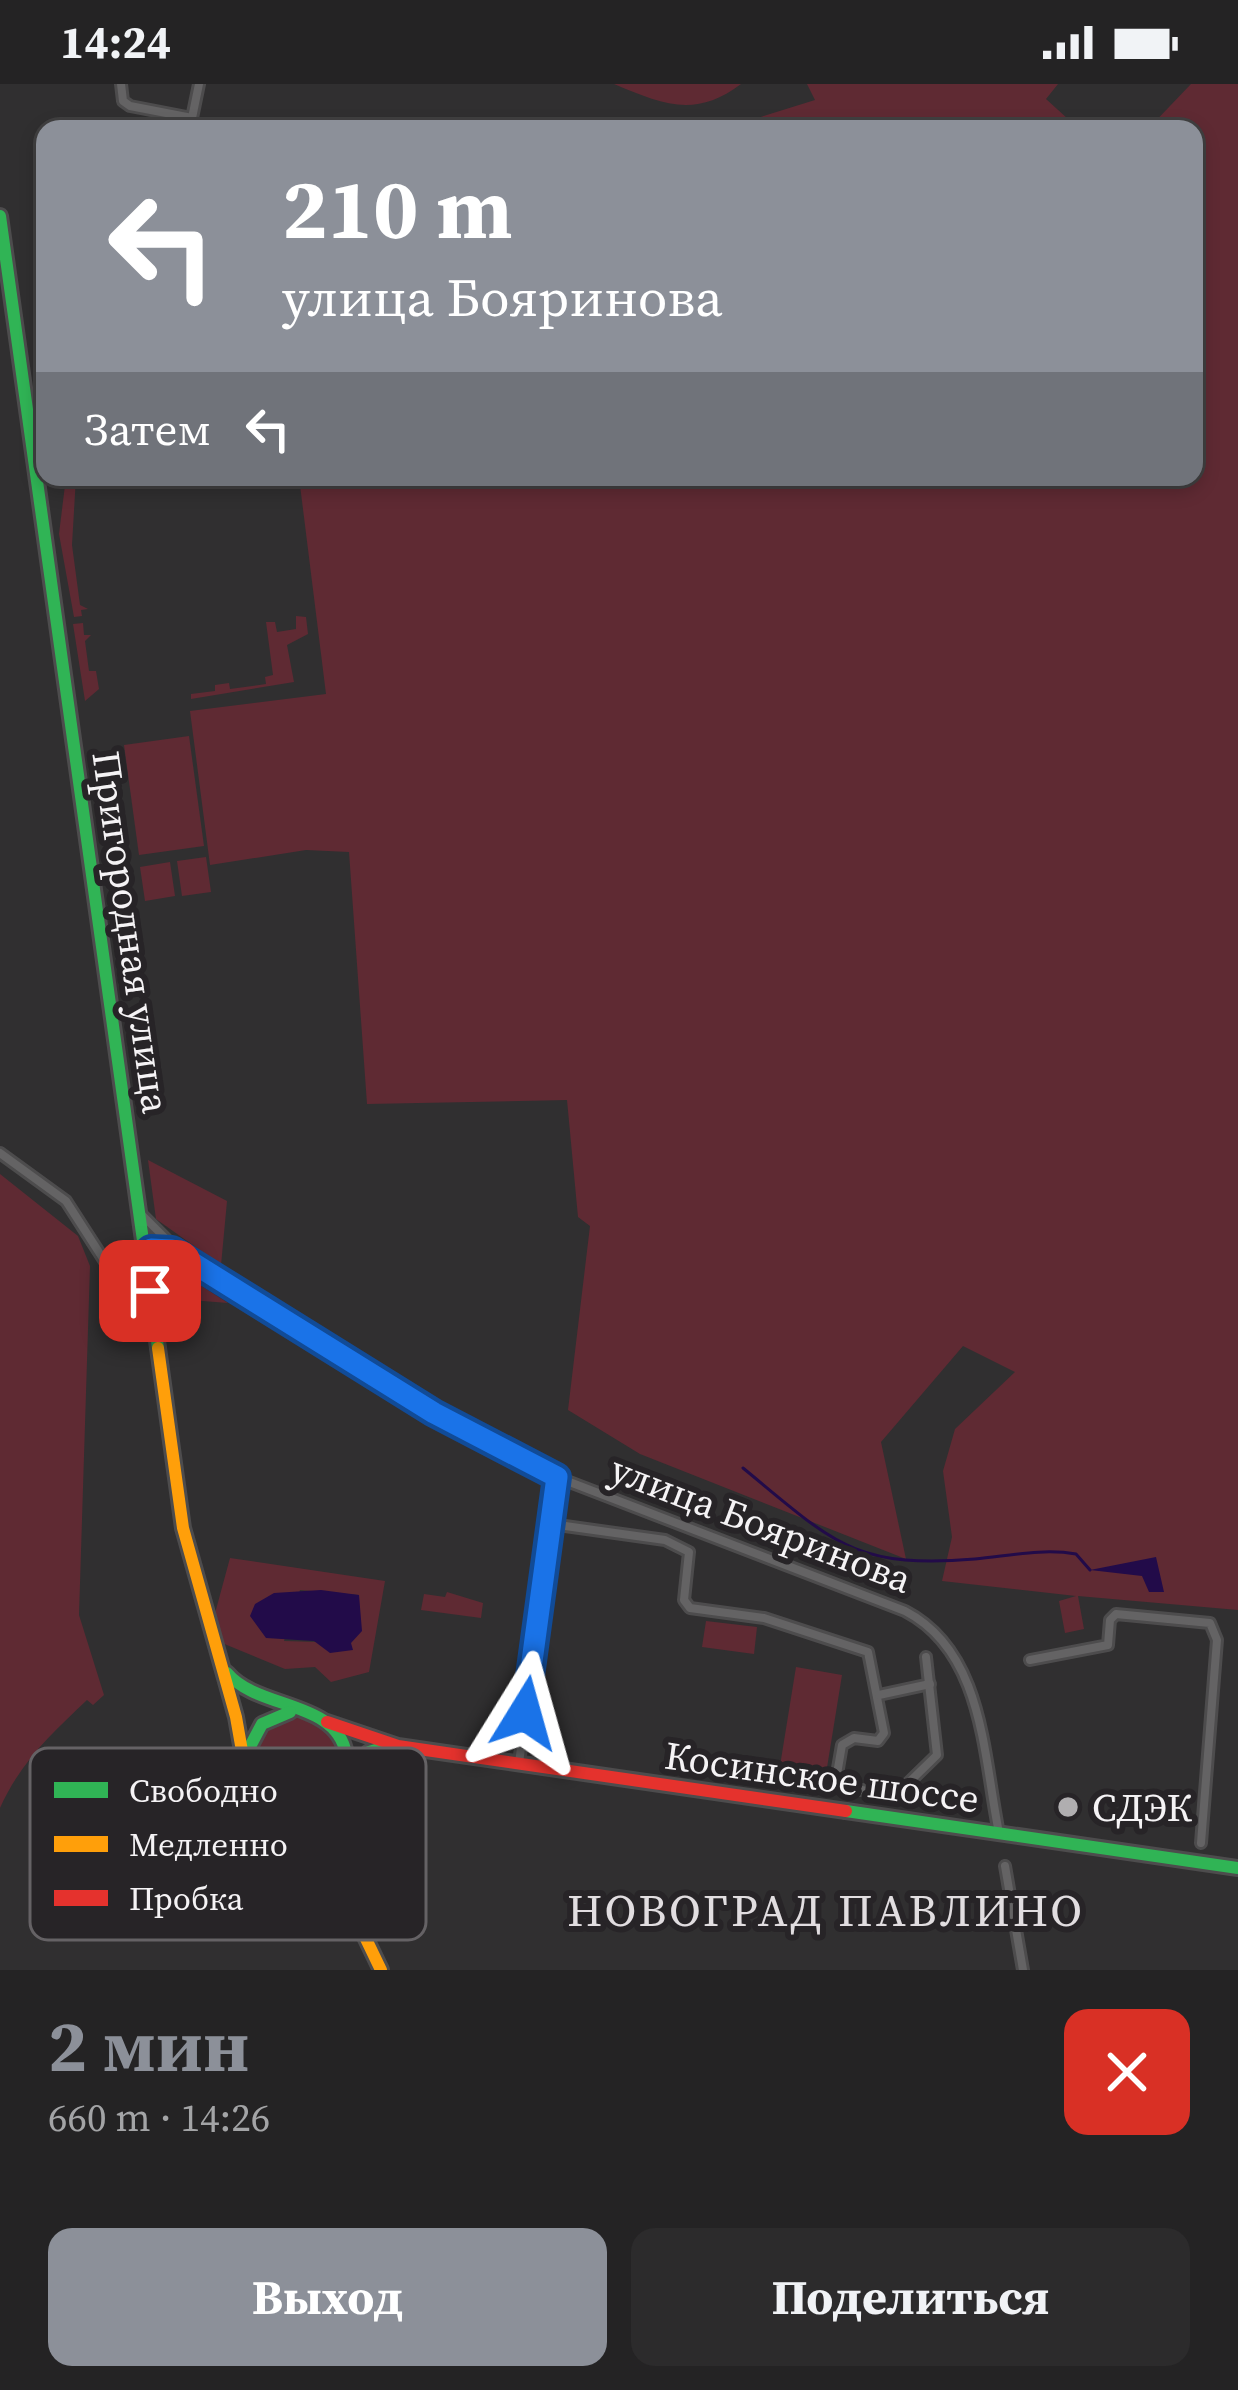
<!DOCTYPE html>
<html lang="ru">
<meta charset="utf-8">
<style>
:root{--surface:#242324;--page:#2c2b2c;--text:#f1f3f6;--muted:#a3a4a6;--line:#414041;--accent:#8c9099}
body{margin:0;font-family:"Source Serif 4",serif;background:var(--page);color:var(--text);height:100vh;display:flex;flex-direction:column;font-size:45px;white-space:nowrap}
*{box-sizing:border-box;margin:0}
p{font-size:39px;color:var(--muted)}
.icon{flex:none;width:66px;height:66px;fill:none;stroke:currentColor;stroke-width:2;stroke-linecap:round;stroke-linejoin:round}
.map{position:relative;height:1886px;overflow:hidden}
.drawer{display:flex;flex-direction:column;background:var(--surface);flex:1}
.drawer>*{flex:none}
.guide{position:absolute;left:36px;top:36px;width:1167px;height:366px;border-radius:24px;box-shadow:0 6px 18px #0003,0 0 0 3px var(--line);background:#8c9099;color:#fff;overflow:hidden}
.pin{position:absolute;display:grid;place-items:center;width:102px;height:102px;color:#fff;margin:-51px;border-radius:24px;box-shadow:0 6px 18px #0006}
.me{position:absolute;width:132px;margin:-66px;rotate:8deg;stroke-linejoin:round;filter:drop-shadow(0 0 9px #0008)}
.turn{display:flex;align-items:center;gap:42px;height:252px;padding:0 48px;font-size:54px}
.turn .icon{width:156px;height:156px;stroke-width:2.5}
.turn b{display:block;font-size:84px;line-height:102px}
.then{display:flex;align-items:center;height:114px;padding:0 48px;background:#0003;gap:24px;font-size:45px}
.round{display:grid;place-items:center;flex:none;width:126px;height:126px;border-radius:24px;background:var(--page)}
.head{display:flex;align-items:center;justify-content:space-between;height:204px;padding:0 48px}
h1{font-size:72px;font-weight:700;line-height:90px;color:var(--accent)}
.action{display:flex;gap:24px;margin-top:auto;padding:24px 48px}
.action a{flex:1;height:138px;border-radius:24px;background:var(--accent);color:#fff;font-size:48px;font-weight:700;line-height:138px;text-align:center}
.action a+a{background:var(--page);color:var(--text)}
.status{display:flex;justify-content:space-between;align-items:center;height:84px;padding:0 60px;background:var(--surface);direction:ltr}
.status svg{height:33px;fill:currentColor}
.map>svg:first-child{display:block}
</style>
<div class="status"><b>14:24</b><svg viewBox="0 0 49 12"><path d="M0 12V9h3v3zM5 12V6h3v6zM10 12V3h3v9zM15 12V0h3v12zM26 1h20v11H26zM47 4h2v5h-2z"/></svg></div>
<div class="map">
<svg width="1238" height="1886" viewBox="0 0 1238 1886">
<rect width="100%" height="100%" fill="#302f30"/>
<g fill="#5f2a33" fill-rule="evenodd">
<path d="M614 0H741C695 35 662 20 614 0Z"/>
<path d="M807 0H1058L1046 15 1079 45H722L815 16Z"/>
<path d="M1191 0H1238V1526L1078 1512 1084 1545 1065 1549 1059 1517 1076 1512 942 1497 952 1453 943 1387 955 1345 1015 1288 963 1262 881 1358 906 1475 640 1370 568 1326 590 1142 578 1133 567 1016 367 1020 349 768 306 766 210 781 190 627 326 610 299 393H1194V45H1148Z"/>
<path d="M66 393H76L72 461 80 521 88 525 81 526 82 532 74 533 59 450Z"/>
<path d="M296 532 306 533 308 550 287 561 294 598 191 615V610L215 607V601L229 599 230 605 266 600 265 593 273 591 266 538H275L277 548 296 545Z"/>
<path d="M83 539 84 551H91L85 557 89 587H96L99 605 85 617 73 540Z"/>
<path d="M189 652 204 762 139 771 124 661Z"/>
<path d="M206 773 211 808 182 812 177 777Z"/>
<path d="M170 778 175 812 145 817 140 783Z"/>
<path d="M148 1076 227 1117 221 1181 156 1135Z"/>
<path d="M0 1090 78 1152 90 1182 79 1531 104 1611 93 1621 87 1616C51 1650 20 1679 0 1724Z"/>
<path d="M173 1187 180 1188 228 1219 165 1214 164 1195Z"/>
<path d="M230 1474 385 1497 369 1588 331 1598 315 1583 285 1585 222 1559 214 1533ZM300 1506 359 1511 351 1559 284 1557Z"/>
<path d="M447 1508 483 1519 481 1534 421 1526 424 1510 445 1513Z"/>
<path d="M706 1537 757 1543 754 1570 702 1563Z"/>
<path d="M796 1583 842 1591 825 1696 779 1688Z"/>
<circle cx="296" cy="1678" r="45"/>
</g>
<g fill="#220b49">
<path d="M1156 1473 1164 1508H1149L1142 1492 1090 1486Z"/>
<path d="M321 1506 359 1511 362 1547 351 1559 353 1566 330 1569 314 1557 266 1554 250 1532 255 1520 274 1509Z"/>
</g>
<g fill="none" stroke-linecap="round" stroke-linejoin="round">
<path stroke="#220b49" stroke-width="3" d="M743 1384C833 1458 853 1485 975 1475 1008 1472 1043 1464 1076 1470L1090 1486"/>
<g stroke="#4d4c4d" stroke-width="14">
<g id="street">
<path d="M121 0 123 17 130 22 192 34 199 0"/>
<path d="M0 1069 66 1117 122 1204 151 1220"/>
<path d="M141 1130 188 1177 528 1382 905 1527C984 1568 983 1671 999 1749"/>
<path d="M150 1205 166 1181 187 1177"/>
<path d="M551 1440 665 1456 689 1468 684 1516 690 1524 764 1534 868 1568 884 1649 878 1657 854 1654 842 1661 836 1696 841 1703 896 1711 937 1671 926 1573"/>
<path d="M1030 1576 1108 1561 1110 1536 1116 1530 1210 1539 1217 1556 1201 1759"/>
<path d="M879 1611 930 1600"/>
<path d="M519 1679 557 1393"/>
<path d="M1005 1782 1023 1886"/>
</g>
</g>
<g stroke="#4d4c4d" stroke-width="18">
<g id="fast">
<path d="M0 132 158 1264"/>
<path d="M227 1589C258 1626 337 1616 346 1670 351 1702 322 1728 324 1761"/>
<path d="M246 1670 262 1640 290 1628"/>
<path d="M347 1691 369 1668 389 1662"/>
<path d="M846 1727 1238 1784"/>
<path d="M291 1730 330 1717"/>
</g>
</g>
<g stroke="#4d4c4d" stroke-width="18">
<path id="slow" d="M158 1264 183 1444 236 1633 247 1695 264 1719 297 1735 317 1753 381 1886"/>
</g>
<g stroke="#4d4c4d" stroke-width="18">
<path id="jam" d="M327 1638 398 1662 846 1727"/>
</g>
<use href="#street" stroke="#646364" stroke-width="8"/>
<use href="#fast" stroke="#30b455" stroke-width="12"/>
<use href="#slow" stroke="#ff9f0a" stroke-width="12"/>
<use href="#jam" stroke="#e5322d" stroke-width="12"/>
</g>
<g fill="none" stroke-linecap="round" stroke-linejoin="round">
<g stroke="#114b97" stroke-width="30">
<path id="route" d="M150 1207 144 1171 151 1165 172 1166 434 1329 557 1393 525 1629"/>
</g>
<use href="#route" stroke="#1a73e8" stroke-width="21"/>
</g>
<circle fill="#b0aeb0" stroke="#272427" stroke-width="4.5" cx="1068" cy="1723" r="12"/>
<g text-anchor="middle" dominant-baseline="central" stroke-width="12" stroke-linejoin="round" paint-order="stroke">
<g font-size="39" fill="#f5f3f5" stroke="#272427">
<text transform="translate(131 848) rotate(82)">Пригородная улица</text>
<text transform="translate(761 1440) rotate(21)">улица Бояринова</text>
<text transform="translate(822 1693) rotate(8)">Косинское шоссе</text>
</g>
<g font-size="39" fill="#f5f3f5" stroke="#272427" text-anchor="start">
<text x="1092" y="1723">СДЭК</text>
</g>
<g font-size="45" letter-spacing="3" fill="#e1dde0" stroke="#272427">
<text x="826" y="1826">НОВОГРАД ПАВЛИНО</text>
</g>
</g>
<rect x="30" y="1664" width="396" height="192" rx="18" fill="#272427" stroke="#656265" stroke-width="3"/>
<rect x="54" y="1698" width="54" height="16" fill="#30b455"/>
<rect x="54" y="1752" width="54" height="16" fill="#ff9f0a"/>
<rect x="54" y="1806" width="54" height="16" fill="#e5322d"/>
<g font-size="33" fill="#f5f3f5">
<text x="129" y="1718">Свободно</text>
<text x="129" y="1772">Медленно</text>
<text x="129" y="1826">Пробка</text>
</g>
</svg>
<div class="pin" style="left:150px;top:1207px;background:#d93025"><svg class="icon" aria-label="arrive" viewBox="0 0 24 24"><path d="M6 21V4h12l-3 4 3 4H6"/></svg></div>
<svg class="me" style="left:525px;top:1629px" viewBox="-20 -20 40 40"><path d="M0-17L14 15 0 8-14 15z" fill="#1a73e8" stroke="#fff" stroke-width="4"/></svg>
<div class="guide">
<div class="turn"><svg class="icon" aria-label="left" viewBox="0 0 24 24"><path d="M17 20v-9H6M10 6l-5 5 5 5"/></svg><div><b>210 m</b>улица Бояринова</div></div>
<div class="then">Затем<svg class="icon" aria-label="left" viewBox="0 0 24 24"><path d="M17 20v-9H6M10 6l-5 5 5 5"/></svg></div>
</div>
</div>
<section class="drawer">
<div class="head"><div><h1>2 мин</h1><p>660 m · 14:26</p></div><a class="round" style="background:#d93025;color:#fff"><svg class="icon" aria-label="close" viewBox="0 0 24 24"><path d="M6 6l12 12M18 6L6 18"/></svg></a></div>
<div class="action"><a>Выход</a><a>Поделиться</a></div>
</section>
